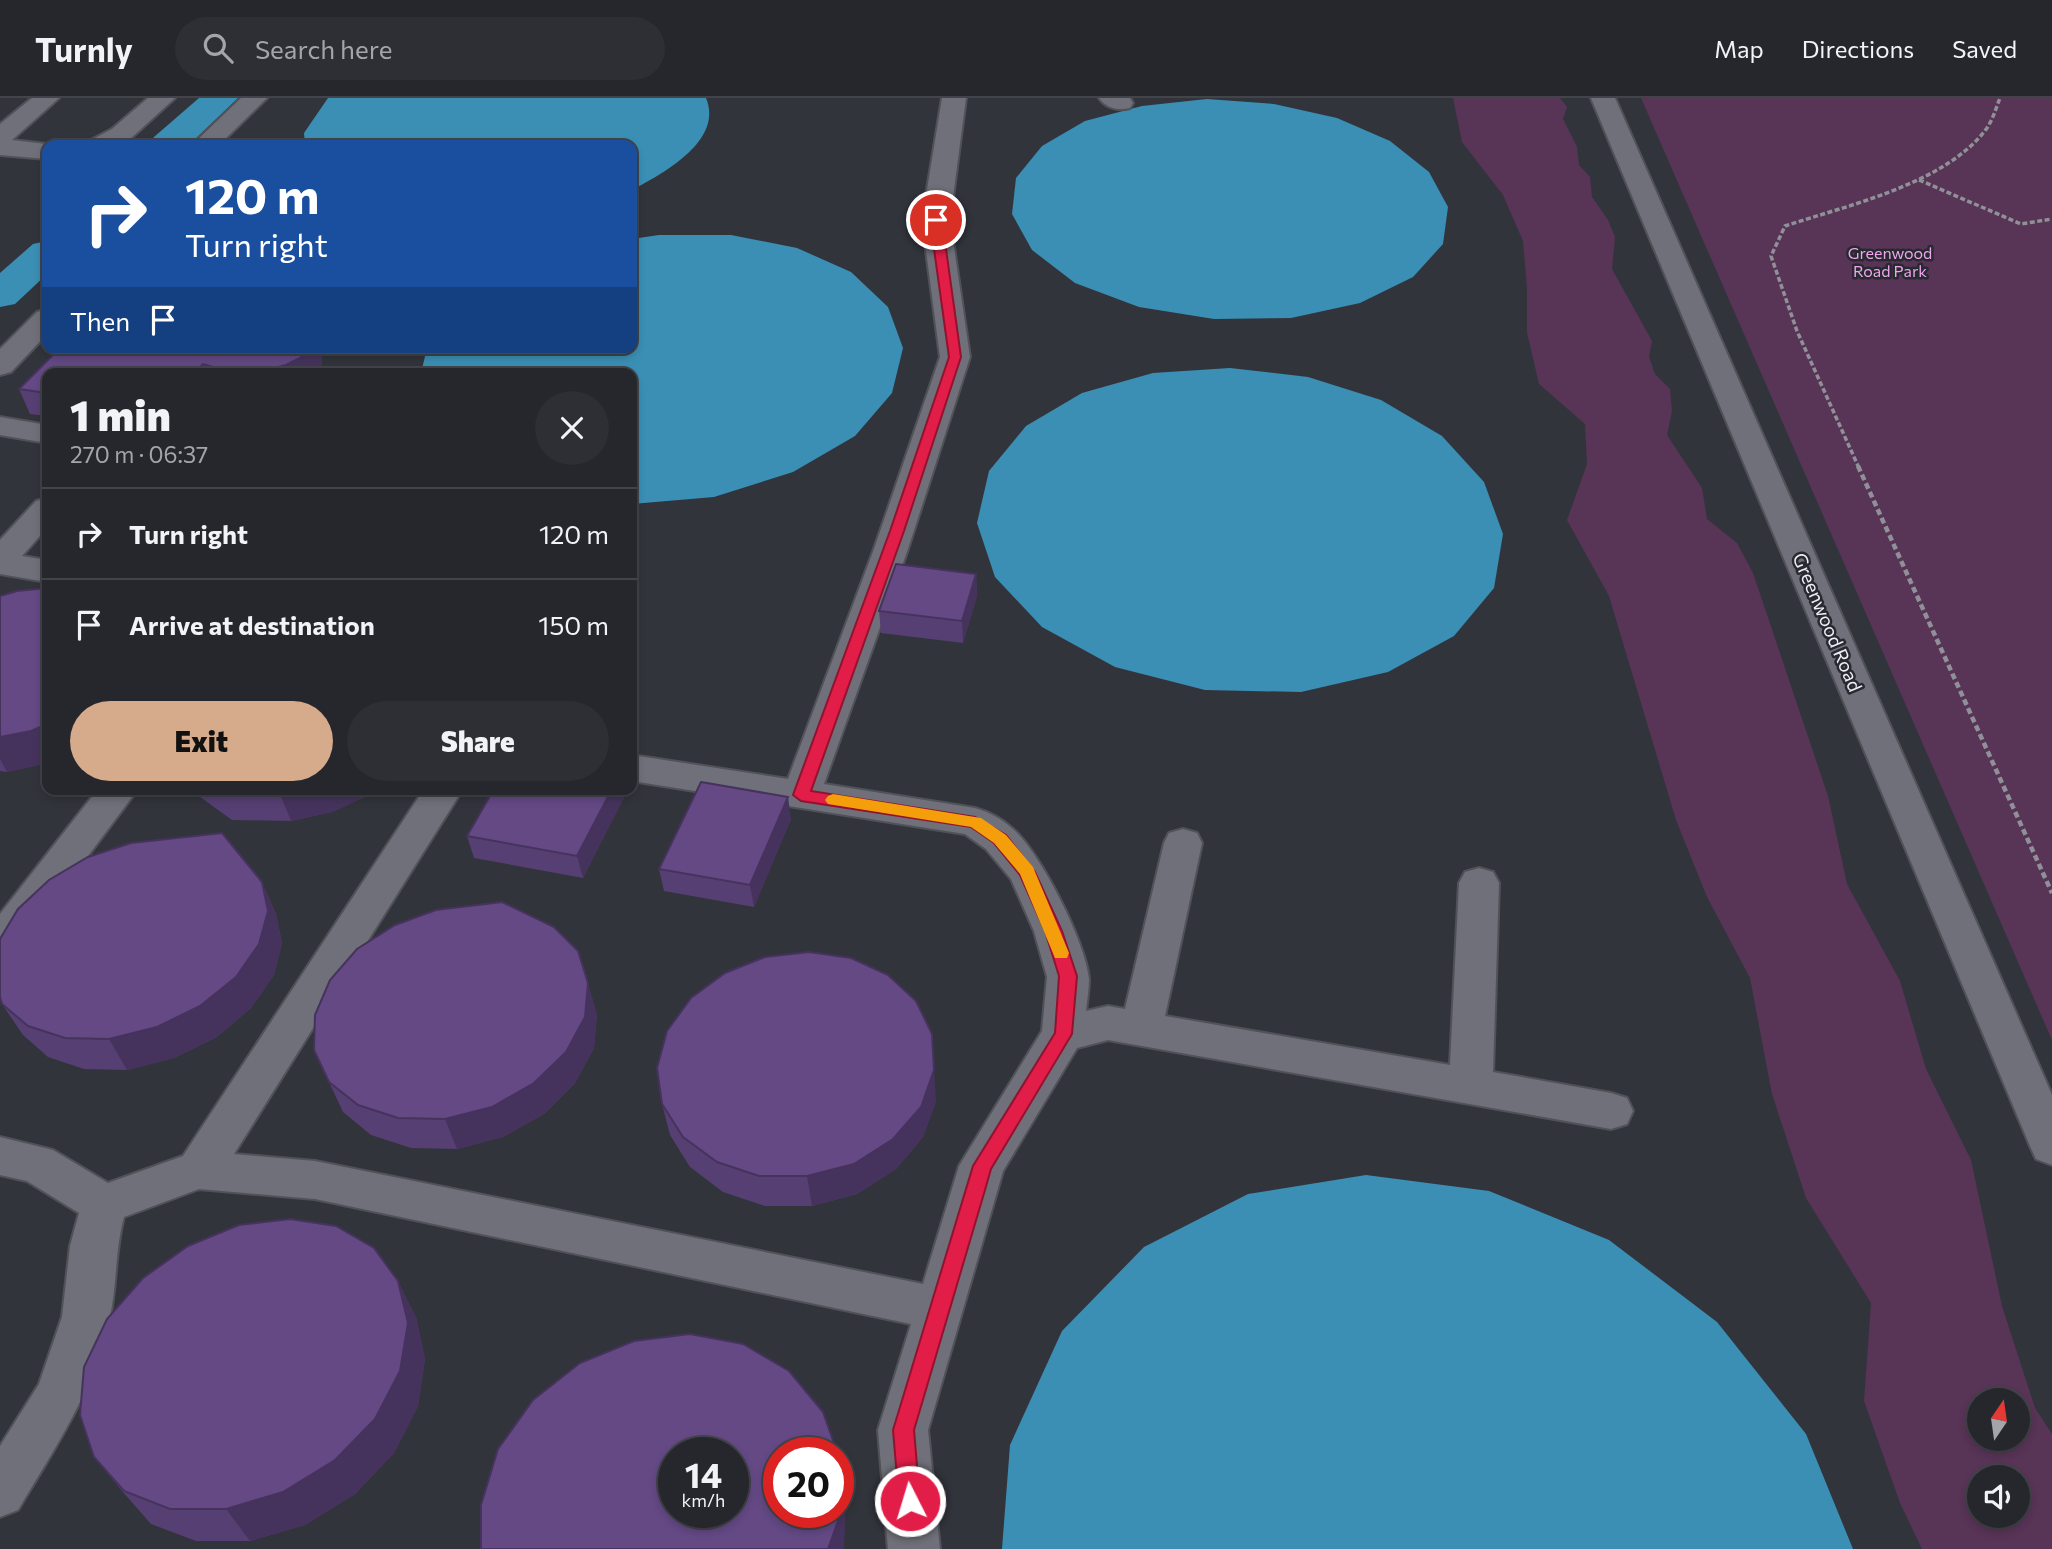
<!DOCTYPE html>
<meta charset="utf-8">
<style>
:root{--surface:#26272d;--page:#2e2f35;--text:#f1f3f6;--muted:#a4a5aa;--line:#424449;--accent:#d6ab8b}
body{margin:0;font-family:Commissioner,sans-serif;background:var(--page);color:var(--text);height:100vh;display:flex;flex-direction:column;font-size:26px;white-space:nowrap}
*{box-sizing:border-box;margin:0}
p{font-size:23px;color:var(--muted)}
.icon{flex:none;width:38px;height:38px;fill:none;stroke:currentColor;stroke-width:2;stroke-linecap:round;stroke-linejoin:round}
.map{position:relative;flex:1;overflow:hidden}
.panel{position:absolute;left:42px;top:270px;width:595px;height:427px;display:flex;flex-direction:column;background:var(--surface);border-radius:14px;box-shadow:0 4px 10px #0003,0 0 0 2px var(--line)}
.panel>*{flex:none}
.guide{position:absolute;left:42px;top:42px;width:595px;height:214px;border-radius:14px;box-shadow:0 4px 10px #0003,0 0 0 2px var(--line);background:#1a4fa0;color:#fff;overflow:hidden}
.needle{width:46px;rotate:13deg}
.buttons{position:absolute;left:1967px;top:1290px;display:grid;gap:14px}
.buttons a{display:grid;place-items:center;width:63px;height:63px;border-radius:50%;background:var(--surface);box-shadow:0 4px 10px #0003,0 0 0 2px var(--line);font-size:35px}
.speed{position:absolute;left:658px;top:1339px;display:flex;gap:14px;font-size:35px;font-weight:700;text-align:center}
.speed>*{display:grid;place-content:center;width:91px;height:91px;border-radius:50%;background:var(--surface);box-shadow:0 4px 10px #0003,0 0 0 2px var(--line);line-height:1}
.speed small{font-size:18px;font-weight:400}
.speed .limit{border:10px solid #d22;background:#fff;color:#111}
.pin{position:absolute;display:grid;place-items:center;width:60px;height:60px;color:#fff;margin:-30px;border:4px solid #fff;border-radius:50%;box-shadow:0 2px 7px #0007}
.me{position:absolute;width:77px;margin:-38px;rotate:355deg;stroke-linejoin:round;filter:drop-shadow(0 0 5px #0008)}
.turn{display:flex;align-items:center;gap:24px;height:147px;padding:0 28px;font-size:32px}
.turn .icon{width:91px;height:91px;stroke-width:2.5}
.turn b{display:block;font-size:49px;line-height:60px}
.then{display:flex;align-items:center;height:66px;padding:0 28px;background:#0003;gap:14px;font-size:26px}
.round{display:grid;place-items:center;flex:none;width:74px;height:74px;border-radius:37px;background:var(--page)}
.summary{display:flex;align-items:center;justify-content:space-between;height:119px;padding:0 28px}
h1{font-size:42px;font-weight:800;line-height:52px}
.button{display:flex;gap:14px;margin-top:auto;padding:14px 28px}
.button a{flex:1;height:80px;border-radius:42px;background:var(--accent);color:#111;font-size:28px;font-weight:800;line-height:80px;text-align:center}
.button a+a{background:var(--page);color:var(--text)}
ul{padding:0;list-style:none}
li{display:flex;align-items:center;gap:21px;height:91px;padding:0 28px;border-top:2px solid var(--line)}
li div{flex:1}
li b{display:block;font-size:26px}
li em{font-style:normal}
header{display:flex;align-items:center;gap:42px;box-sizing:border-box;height:98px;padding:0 35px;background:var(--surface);border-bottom:2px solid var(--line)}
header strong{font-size:33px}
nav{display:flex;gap:38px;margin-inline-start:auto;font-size:24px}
.search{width:490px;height:63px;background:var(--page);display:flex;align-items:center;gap:18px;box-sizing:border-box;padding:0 24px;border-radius:38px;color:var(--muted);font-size:26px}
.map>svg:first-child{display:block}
</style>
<header>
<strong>Turnly</strong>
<div class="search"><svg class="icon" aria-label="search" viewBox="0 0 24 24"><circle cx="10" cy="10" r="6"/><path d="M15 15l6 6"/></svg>Search here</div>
<nav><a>Map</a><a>Directions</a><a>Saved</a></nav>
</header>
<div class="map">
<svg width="2052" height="1451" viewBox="0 0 2052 1451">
<rect width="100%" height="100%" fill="#32343c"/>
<g fill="#583457" fill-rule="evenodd">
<path d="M1453 0H1560L1567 9 1563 21 1577 49 1579 67 1590 79 1592 99 1608 122 1615 139 1612 171 1652 243 1649 259 1655 276 1670 291 1672 313 1667 337 1702 390 1707 421 1737 445 1753 475 1828 698 1847 786 1900 883 1926 971 1971 1062 2002 1208 2035 1310 2052 1336V1451H1922L1900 1405 1864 1303 1871 1205 1806 1100 1772 996 1750 880 1707 799 1676 722 1609 498 1567 422 1587 366 1585 326 1539 286 1527 234V190L1523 143 1503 97 1462 44ZM1979 1302H2018V1340H1979ZM1979 1379H2018V1418H1979Z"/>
<path d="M1641 0H2052V942Z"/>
</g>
<g fill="#3b8fb5">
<path d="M328 0H706C724 43 662 76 632 92V47H305L304 35Z"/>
<path d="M1207 1 1274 6 1337 20 1390 43 1429 74 1448 109 1443 146 1413 179 1360 205 1291 220 1214 221 1139 209 1075 185 1032 152 1012 116 1016 80 1042 48 1085 23 1142 8Z"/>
<path d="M659 137H731L797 150 851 174 888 209 903 250 892 295 855 338 793 374 714 399 632 406V275H421L427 250H632V141Z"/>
<path d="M1230 270 1308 279 1381 302 1442 338 1484 384 1503 436 1494 490 1454 538 1388 574 1301 594 1205 592 1115 569 1042 529 995 479 977 425 989 373 1026 328 1082 295 1153 275Z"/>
<path d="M1366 1077 1489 1093 1609 1142 1717 1224 1806 1336 1853 1451H1002L1010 1347 1062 1233 1144 1149 1248 1096Z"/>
</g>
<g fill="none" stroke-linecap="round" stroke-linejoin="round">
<g fill="#3b8fb5" fill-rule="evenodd">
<path d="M199 0H238L189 47H149L154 39Z"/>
<path d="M47 143V176L15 206 0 209V175L33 146Z"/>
</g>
<g stroke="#515259" stroke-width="4">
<g id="minor">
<path d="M32 0H59L12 42 55 47H47V61L0 57V26Z"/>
<path d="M148 0H175L130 41 119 47H87L91 42 112 31Z"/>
<path d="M241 0H267L219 47H192Z"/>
<path d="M942 0H966L950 122 970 259 908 451 824 686 975 710C989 714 1002 721 1013 731 1040 754 1086 845 1089 881 1089 891 1087 903 1086 913L1108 908 1125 911 1164 745 1169 735 1183 731 1197 735 1202 745 1165 918 1450 967 1459 785 1465 774 1479 770 1493 774 1499 785 1493 974 1611 995 1627 1000 1633 1013 1627 1026 1611 1031 1108 942 1077 950 1003 1073 928 1332 940 1451H888L878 1332 911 1226 315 1101 199 1091 124 1119C115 1152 117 1186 110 1219 95 1291 55 1350 18 1412L0 1419V1348L39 1286 62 1219 70 1148 79 1115 27 1083 0 1077V1039L53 1052 108 1085 183 1058 424 691H463L234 1056 315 1063 923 1186 959 1068 1042 933 1047 879 1034 833 1011 781 986 751 965 736 632 683V657L788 681 874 451 940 259 922 122Z"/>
<path d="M1099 0H1130L1133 5 1130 10C1118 13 1106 10 1099 0Z"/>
<path d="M1591 0H1615L2052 997V1067L2036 1061 2030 1048Z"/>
<path d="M47 211V236L11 274 0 277V251L37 214Z"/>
<path d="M0 319 47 327V345L0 337Z"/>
<path d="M47 400V430L22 458 47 462V484L0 476V442L36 403Z"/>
<path d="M98 691H138L14 857 0 862V816Z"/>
</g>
</g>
<g stroke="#909198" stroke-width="3.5" stroke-dasharray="5 2.5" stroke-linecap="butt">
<path d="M1919 82 2021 126 2052 121"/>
<path d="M1859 370 1797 233 1771 158 1785 128C1848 107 1946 86 1987 30 1993 21 1996 10 2000 0"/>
</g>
<path stroke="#909198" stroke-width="4.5" stroke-dasharray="6 3.5" stroke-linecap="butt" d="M1858 368 2052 795"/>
<use href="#minor" fill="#6f7079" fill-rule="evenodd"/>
</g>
<g fill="#563f72">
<path d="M60 250H321L322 267 316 275H47V318L30 316 19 291Z"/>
<path d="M976 476 977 498 963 545 881 535 879 513Z"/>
<path d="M47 490V665L7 674 0 673V498Z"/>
<path d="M194 691H376L369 697 332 714 291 723 232 722 196 696Z"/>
<path d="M494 691H625L626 695 583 780 474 760 467 738Z"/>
<path d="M791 721 754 809 664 793 659 771Z"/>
<path d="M262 784 276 816 282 845 274 877 251 910 217 939 174 960 127 972 84 971 48 959 23 937 2 906Z"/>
<path d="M597 916 594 950 575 985 544 1016 503 1039 457 1051 411 1050 371 1037 343 1014 314 952Z"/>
<path d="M936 1003 923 1039 896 1071 857 1096 812 1108H765L723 1094 690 1069 670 1037 662 1006Z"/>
<path d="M416 1219 425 1261 418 1308 394 1355 355 1396 305 1427 250 1443H196L151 1426 122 1393 94 1359Z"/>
</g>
<g fill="#46335d">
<path d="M308 250H321L322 267 316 275H253Z"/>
<path d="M203 266 206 275H194Z"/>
<path d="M976 476 977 498 963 545 962 523Z"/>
<path d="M47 626V665L7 674 0 661V639Z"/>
<path d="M278 691H376L369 697 332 714 291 723Z"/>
<path d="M612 691H625L626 695 583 780 577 758Z"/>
<path d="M788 699 791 721 754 809 750 787Z"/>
<path d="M262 784 276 816 282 845 274 877 251 910 217 939 174 960 127 972 109 941Z"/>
<path d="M588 885 597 916 594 950 575 985 544 1016 503 1039 457 1051 445 1021Z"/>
<path d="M932 936 936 1003 923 1039 896 1071 857 1096 812 1108 807 1078Z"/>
<path d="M398 1183 416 1219 425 1261 418 1308 394 1355 355 1396 305 1427 250 1443 226 1411Z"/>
<path d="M840 1365 846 1398 844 1451H828Z"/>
</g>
<g fill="#644985" stroke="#46335d" stroke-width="2" fill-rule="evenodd">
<path d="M60 250H308L300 260 286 267 253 275H235L203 266 194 275H47V295L19 291Z"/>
<path d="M896 466 976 476 962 523 879 513Z"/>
<path d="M47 490V626L31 633 0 639V498L17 493Z"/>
<path d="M701 684 788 699 750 787 659 771Z"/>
<path d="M494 691H612L577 758 467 738Z"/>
<path d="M222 735 262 784 268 813 259 846 236 879 200 908 157 929 109 941 65 940 28 928 2 906 0 899V841L18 811 49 782 88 759 131 745Z"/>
<path d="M502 804 554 829 578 853 588 885 585 919 566 954 534 985 492 1009 445 1021 398 1020 358 1007 329 984 314 952 315 917 330 882 357 851 395 827 436 812Z"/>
<path d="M809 854 851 860 888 877 916 903 932 936 934 972 921 1009 893 1041 854 1066 807 1078H759L717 1064 683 1039 662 1006 657 970 667 933 691 900 725 875 765 859Z"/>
<path d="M290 1121 336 1128 374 1150 398 1183 408 1225 400 1273 375 1321 335 1362 283 1394 226 1411H170L124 1393 94 1359 80 1317 84 1269 107 1221 143 1180 188 1148 239 1127Z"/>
<path d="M690 1236 743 1246 789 1273 823 1314 837 1354H779V1414H838V1360L840 1365 838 1423 828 1451H481V1407L498 1351 533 1302 580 1265 634 1243ZM674 1354H733V1414H674Z"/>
</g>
<path fill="#e11d48" stroke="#92132f" stroke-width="2" d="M936 119 942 122 961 259 904 433 811 693 975 719 1006 737 1035 774 1062 833 1077 878 1072 936 991 1071 985 1092 914 1332 920 1403 917 1411 910 1414 902 1411 899 1403 893 1332 973 1068 1055 935 1059 878 1045 833 1020 777 994 745 971 729 801 703 793 697 890 433 949 259 930 122Z"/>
<path fill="#f59e0b" d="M833 696 981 720 1006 737 1033 769 1069 855 1067 860H1055L1020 776 994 745 971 729 828 706 825 702 828 698Z"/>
<g text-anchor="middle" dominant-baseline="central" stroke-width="5" stroke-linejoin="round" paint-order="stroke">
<g font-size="16" fill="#f0a5ed" stroke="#282a31">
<text x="1890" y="154">Greenwood<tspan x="1890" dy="18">Road Park</tspan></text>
</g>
<g font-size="19" fill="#eeeef4" stroke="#282a31">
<text transform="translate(1828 524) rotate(67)">Greenwood Road</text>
</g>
</g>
</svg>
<div class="buttons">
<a><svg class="needle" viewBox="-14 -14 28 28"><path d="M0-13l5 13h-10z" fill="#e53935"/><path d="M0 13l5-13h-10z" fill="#a4a5aa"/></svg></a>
<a><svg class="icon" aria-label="sound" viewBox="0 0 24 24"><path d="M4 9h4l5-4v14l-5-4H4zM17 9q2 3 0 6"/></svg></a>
</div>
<div class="speed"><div>14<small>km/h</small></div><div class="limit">20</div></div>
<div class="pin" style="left:936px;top:122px;background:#d93025"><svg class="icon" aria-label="arrive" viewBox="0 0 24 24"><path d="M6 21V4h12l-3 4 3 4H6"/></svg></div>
<svg class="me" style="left:910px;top:1403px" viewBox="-20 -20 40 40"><circle r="17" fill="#e11d48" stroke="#fff" stroke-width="3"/><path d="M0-11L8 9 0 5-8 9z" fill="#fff"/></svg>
<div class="guide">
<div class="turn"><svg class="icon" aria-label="right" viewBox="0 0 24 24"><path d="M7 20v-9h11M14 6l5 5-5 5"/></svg><div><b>120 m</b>Turn right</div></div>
<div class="then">Then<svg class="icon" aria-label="arrive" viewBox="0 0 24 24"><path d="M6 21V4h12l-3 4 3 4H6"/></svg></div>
</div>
<section class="panel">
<div class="summary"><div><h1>1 min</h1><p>270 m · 06:37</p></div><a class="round"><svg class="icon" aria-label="close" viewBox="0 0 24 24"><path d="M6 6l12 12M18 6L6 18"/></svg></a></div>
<ul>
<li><svg class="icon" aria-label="right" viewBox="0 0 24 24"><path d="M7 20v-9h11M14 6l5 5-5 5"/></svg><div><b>Turn right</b></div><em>120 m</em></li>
<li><svg class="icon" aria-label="arrive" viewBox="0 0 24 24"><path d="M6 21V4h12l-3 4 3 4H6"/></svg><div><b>Arrive at destination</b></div><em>150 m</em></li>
</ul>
<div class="button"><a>Exit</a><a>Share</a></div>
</section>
</div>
